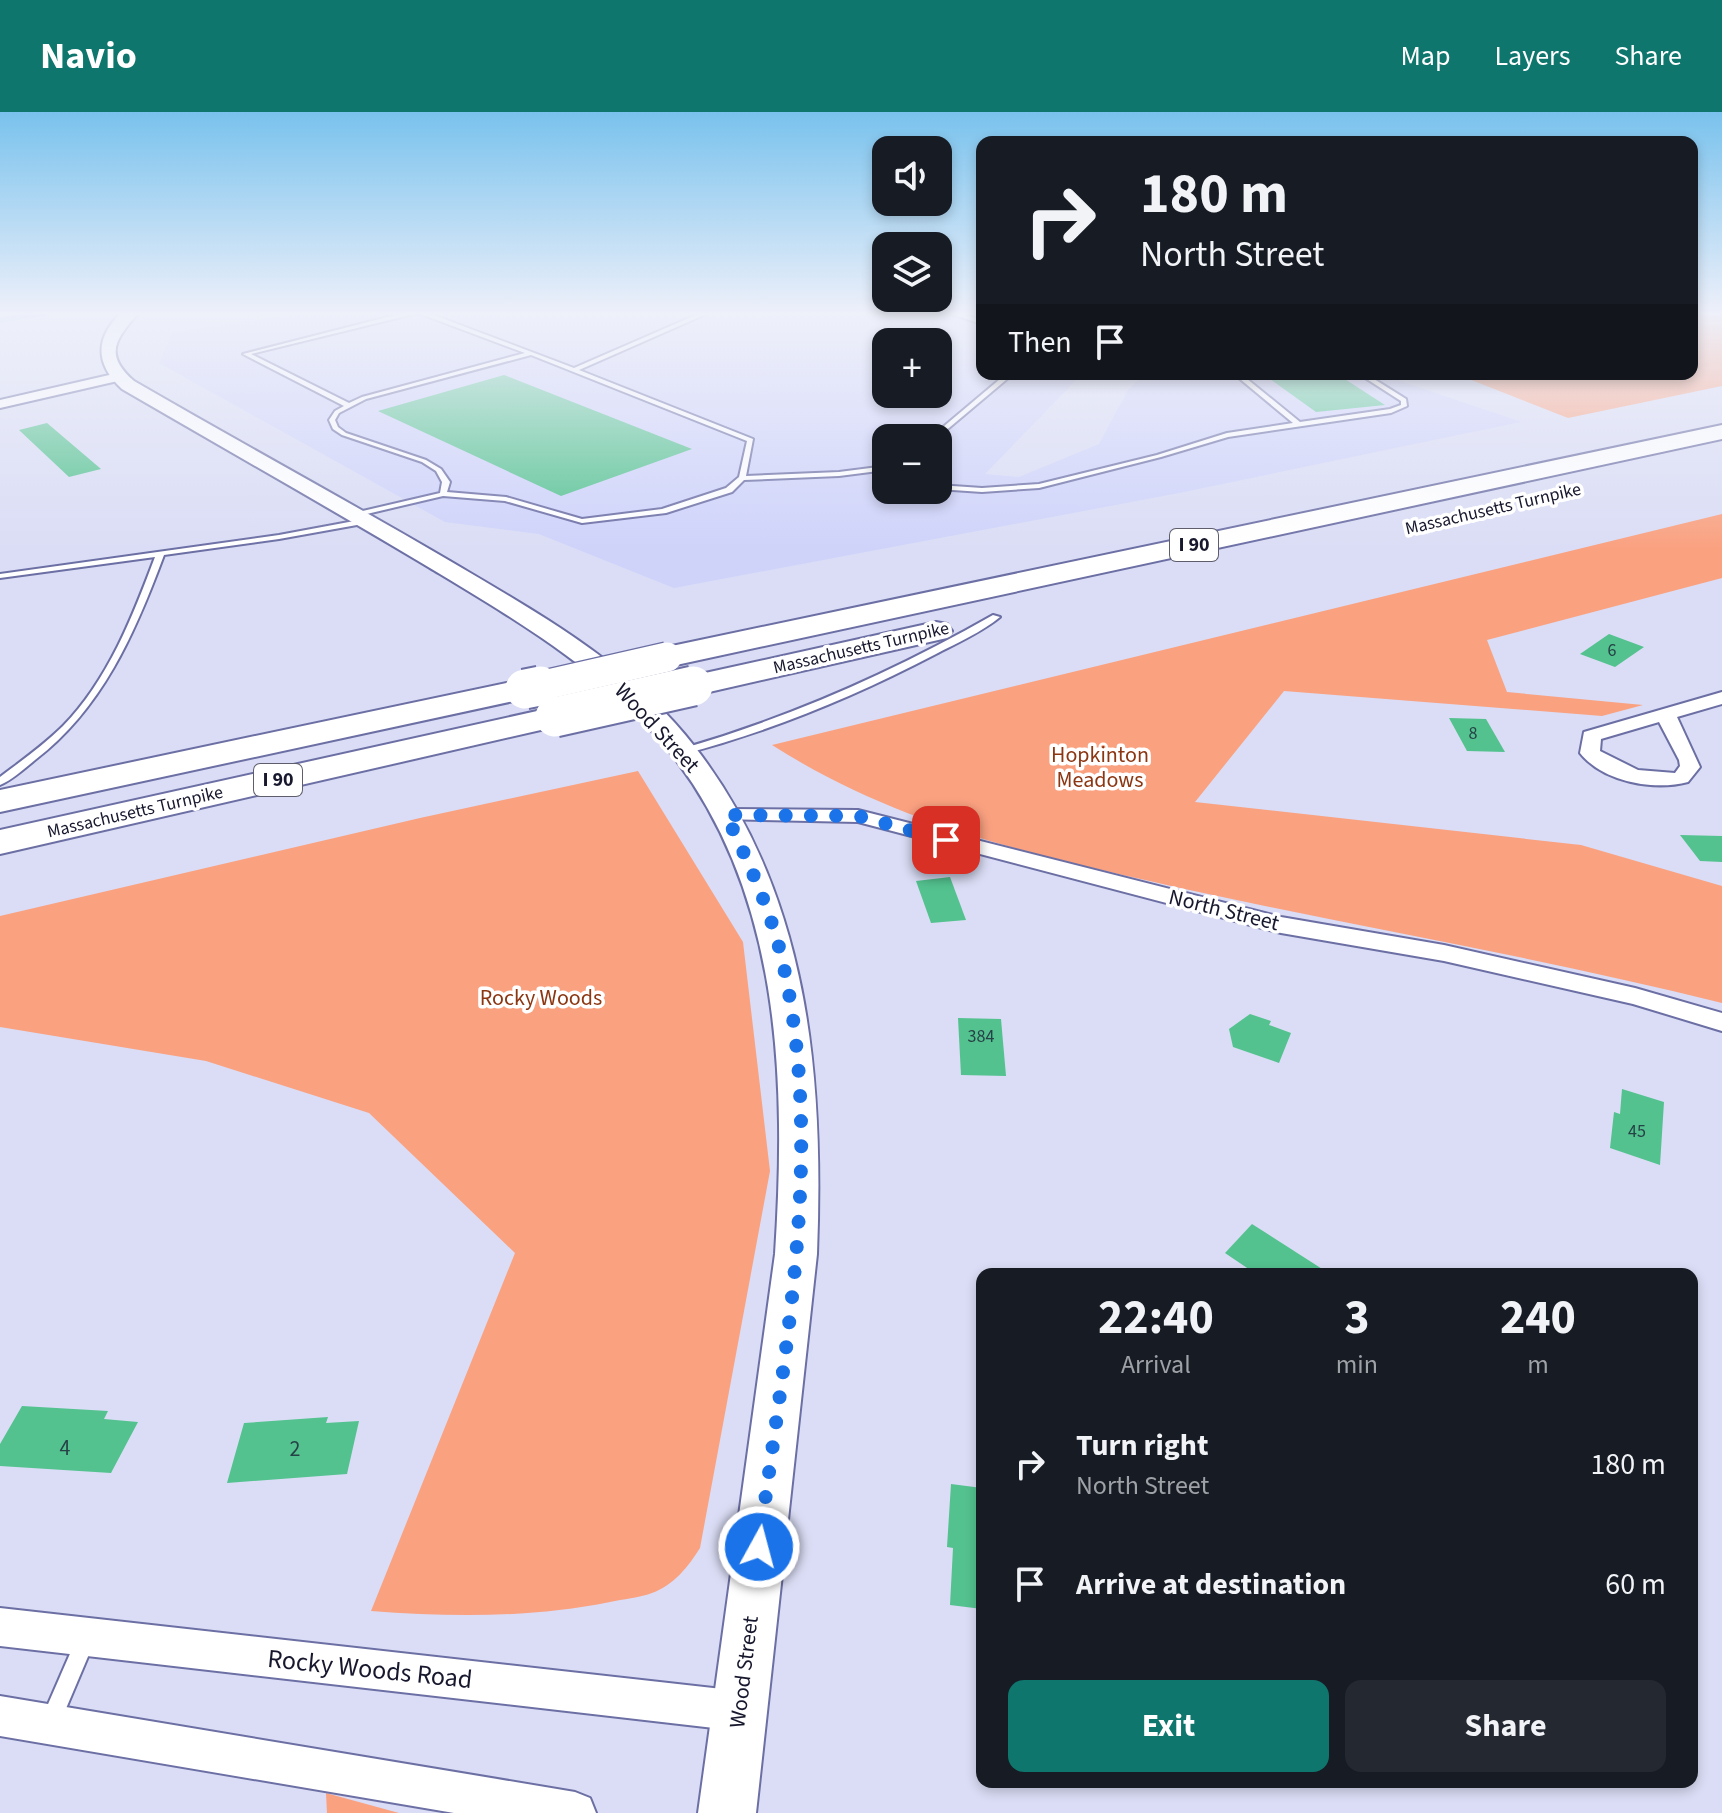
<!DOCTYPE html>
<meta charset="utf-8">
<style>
:root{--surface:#171b24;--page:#242831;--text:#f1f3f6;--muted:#9ea1a6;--accent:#0f766e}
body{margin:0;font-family:"Source Sans 3",sans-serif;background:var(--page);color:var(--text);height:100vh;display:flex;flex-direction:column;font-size:30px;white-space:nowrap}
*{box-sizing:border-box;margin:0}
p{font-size:26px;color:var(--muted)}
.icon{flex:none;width:44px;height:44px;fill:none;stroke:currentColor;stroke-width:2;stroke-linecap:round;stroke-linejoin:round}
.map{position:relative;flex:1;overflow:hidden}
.details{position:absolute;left:976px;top:1156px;width:722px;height:520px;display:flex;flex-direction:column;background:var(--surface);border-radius:16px;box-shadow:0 4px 12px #0003}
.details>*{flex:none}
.hud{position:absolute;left:976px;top:24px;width:722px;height:244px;border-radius:16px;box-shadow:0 4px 12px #0003;background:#171b24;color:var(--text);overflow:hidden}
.tools{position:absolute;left:872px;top:24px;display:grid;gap:16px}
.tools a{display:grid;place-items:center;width:80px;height:80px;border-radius:16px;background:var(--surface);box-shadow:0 4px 12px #0003;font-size:40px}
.pin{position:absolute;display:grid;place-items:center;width:68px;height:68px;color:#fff;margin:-34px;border-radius:16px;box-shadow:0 4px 12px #0006}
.me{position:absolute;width:88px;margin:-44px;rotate:7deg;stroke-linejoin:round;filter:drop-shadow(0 0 6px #0008)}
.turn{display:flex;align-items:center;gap:28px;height:168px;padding:0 32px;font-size:36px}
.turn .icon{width:104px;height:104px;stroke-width:2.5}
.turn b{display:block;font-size:56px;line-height:68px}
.then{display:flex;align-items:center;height:76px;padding:0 32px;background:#0003;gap:16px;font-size:30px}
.eta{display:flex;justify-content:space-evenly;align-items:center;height:136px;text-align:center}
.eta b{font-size:48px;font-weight:700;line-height:56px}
.cta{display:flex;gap:16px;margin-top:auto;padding:16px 32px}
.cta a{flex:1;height:92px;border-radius:16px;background:var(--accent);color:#fff;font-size:32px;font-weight:700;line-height:92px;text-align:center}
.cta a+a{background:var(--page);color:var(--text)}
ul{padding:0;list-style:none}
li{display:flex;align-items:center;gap:24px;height:120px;padding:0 32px}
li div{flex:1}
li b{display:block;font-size:30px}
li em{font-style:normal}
header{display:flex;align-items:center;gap:48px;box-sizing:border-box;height:112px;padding:0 40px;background:var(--accent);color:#fff}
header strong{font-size:38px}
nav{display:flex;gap:44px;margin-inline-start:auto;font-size:28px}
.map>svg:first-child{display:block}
</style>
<header>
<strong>Navio</strong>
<nav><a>Map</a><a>Layers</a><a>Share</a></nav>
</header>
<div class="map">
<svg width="1722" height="1701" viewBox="0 0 1722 1701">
<rect width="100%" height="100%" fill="#daddf5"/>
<path fill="#cfd3fa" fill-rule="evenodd" d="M314 199H982V262H1082L985 362 1019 365 1099 332 1128 278 1144 262H1380L1521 310 1179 381 674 476 539 422 445 410 159 251 172 221ZM886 230H938V282H886ZM886 326H938V378H886Z"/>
<g fill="#faa180">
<path d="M1692 199H1722V274L1568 306 1456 262H1692Z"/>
<path d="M1722 402V466L1487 528 1507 580 1643 593 1602 604 1284 579 1195 690 1581 733 1722 774V891C1547 847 1370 817 1194 779 1043 745 904 717 772 633Z"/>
<path d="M638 659 743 830 770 1059 700 1436C688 1455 674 1473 652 1481 639 1486 623 1487 610 1490 531 1506 451 1505 371 1499L515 1141 369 1001 206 949 0 915V804L420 706Z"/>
<path d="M326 1681 399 1701H327Z"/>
</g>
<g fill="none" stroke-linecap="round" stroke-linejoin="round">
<path stroke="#73d6f4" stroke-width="5" d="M0 208 57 199"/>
</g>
<g fill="#53c28f">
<path d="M1263 262H1337L1385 293 1316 300Z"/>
<path d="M504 263 692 337 561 384 378 299Z"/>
<path d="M47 311 101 357 69 365 19 318Z"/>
<path d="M1609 522 1644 535 1615 555 1580 542Z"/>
<path d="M1449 606 1486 607 1505 640 1467 639Z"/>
<path d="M1680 723 1722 724V750L1700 749Z"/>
<path d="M950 765 966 808 931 811 916 769Z"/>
<path d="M1250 902 1271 909 1269 913 1291 921 1279 951 1233 935 1229 917Z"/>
<path d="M958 906 1001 907 1006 964 961 963Z"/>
<path d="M1622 977 1664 990 1660 1053 1610 1036 1614 1000 1620 1002Z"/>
<path d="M1252 1112 1330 1162H1256L1225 1141Z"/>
<path d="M22 1294 108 1299 104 1307 138 1310 111 1361 0 1354V1332Z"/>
<path d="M328 1305 326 1311 359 1309 347 1362 227 1371 244 1311Z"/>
<path d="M951 1372 982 1376V1497L950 1493 953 1436 947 1435Z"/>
</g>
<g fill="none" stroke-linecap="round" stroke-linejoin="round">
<g stroke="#6c6fa4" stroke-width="4">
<g id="lane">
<path d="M411 199H423L574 256 705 199H713L579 258 753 327 746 364 839 360 886 354V358L839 364 744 368 732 380 666 401 582 411 505 389 443 384 354 405V401L440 381 442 370 436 359 422 350 342 323 333 317 329 308 335 299 344 294 243 242ZM418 201 525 241 362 285 349 291 251 242ZM531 243 747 329 739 365 726 376 662 397 582 407 506 385 447 380 450 370 441 357 426 348 346 321 338 315 335 308 339 301 366 287Z"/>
<path d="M942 199H951L982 208V212Z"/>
<path d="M1006 262H1013L937 326H930Z"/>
<path d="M1234 262H1241L1300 310 1390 297 1401 293V289L1359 262H1366L1406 287 1407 294 1391 301 1228 325 1161 345 1039 376 982 380 938 377V373L982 376 1039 372 1157 343 1227 321 1293 311Z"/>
<path d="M365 407 369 409 368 411 279 427 164 443C135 521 102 597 35 648 24 657 12 668 0 673V665C21 649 44 633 63 614 108 568 133 504 155 445L0 466V462L279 423Z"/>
<path d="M993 503 1000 505C982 520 957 531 936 542 856 584 771 619 684 642L679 639 681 637C791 605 893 560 993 503Z"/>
<path d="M86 1519 93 1521 95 1528 59 1613 52 1616 45 1613 42 1606 79 1521Z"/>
</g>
</g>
<g stroke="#6c6fa4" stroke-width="4">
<g id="street">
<path d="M118 261 124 265 122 268 0 296V288Z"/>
<path d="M1722 580V592L1677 605 1700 655 1688 670C1654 679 1603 670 1580 641L1584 620ZM1659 610 1679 648 1680 654 1675 661 1638 658 1600 639 1601 627Z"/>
<path d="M726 697 858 698 1281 805 1444 833 1635 876 1722 901V919L1633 892 1444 849 1281 821 858 710 719 707 716 703 719 699Z"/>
<path d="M0 1496 740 1579 754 1585 760 1599 754 1613 740 1619 0 1534Z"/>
<path d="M0 1584 575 1680 590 1686 596 1701H454L0 1624Z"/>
</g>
</g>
<g stroke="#6c6fa4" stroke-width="4">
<path id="secondary" d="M123 199H140C117 226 102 241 134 269 239 330 346 388 450 449 538 501 632 553 695 635 809 782 824 963 817 1142L756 1701H698L775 1142C786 972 782 785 673 644 609 562 518 509 430 456 328 395 225 337 122 277 94 251 95 225 123 199Z"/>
</g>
<g stroke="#6c6fa4" stroke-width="4">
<g id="highway">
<path d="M1722 313V327L667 555 655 552 651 545 655 538 667 535Z"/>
<path d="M936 510 947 512 952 519 947 526 696 583 684 580 679 573 684 566 696 563Z"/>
<path d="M525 567 537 570 542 577 537 584 0 700V678Z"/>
<path d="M555 595 567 598 572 605 567 612 0 742V718Z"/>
</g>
</g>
<use href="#lane" fill="#fff" fill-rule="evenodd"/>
<use href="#street" fill="#fff" fill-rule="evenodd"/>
<use href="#secondary" fill="#fff" fill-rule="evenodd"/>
<use href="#highway" fill="#fff" fill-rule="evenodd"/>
<g stroke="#6c6fa4" stroke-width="32" stroke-linecap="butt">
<g id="highway-bridge-far1">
<path d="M531 576 667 545"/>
<path d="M684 576 696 573"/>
</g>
</g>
<g stroke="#6c6fa4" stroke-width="43" stroke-linecap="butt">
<g id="highway-bridge">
<path d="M525 577 540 574"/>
<path d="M555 605 693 574"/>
</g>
</g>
<use href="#highway-bridge-far1" stroke="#fff" stroke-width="29"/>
<use href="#highway-bridge" stroke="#fff" stroke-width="39"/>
</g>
<linearGradient id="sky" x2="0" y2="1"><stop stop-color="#79c2ed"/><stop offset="0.46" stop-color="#eef0fa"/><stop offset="1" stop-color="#eef0fa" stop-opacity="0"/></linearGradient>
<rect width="1722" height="437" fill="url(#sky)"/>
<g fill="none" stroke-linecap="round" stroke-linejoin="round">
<path stroke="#1a73e8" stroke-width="14" stroke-dasharray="0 25.2" d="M759 1435C783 1244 825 1047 784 856 773 803 749 751 726 703L858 704 946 728"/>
</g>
<g text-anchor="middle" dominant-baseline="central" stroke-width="7" stroke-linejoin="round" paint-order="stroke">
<g font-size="18" fill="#17182d" stroke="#fff">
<text transform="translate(1493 397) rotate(-13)">Massachusetts Turnpike</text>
<text transform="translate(861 536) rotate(-13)">Massachusetts Turnpike</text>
<text transform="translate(135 700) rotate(-13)">Massachusetts Turnpike</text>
</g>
<g font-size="18" fill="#264246">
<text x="1612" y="538">6</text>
<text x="1473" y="621">8</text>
<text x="981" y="924">384</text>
<text x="1637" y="1019">45</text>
</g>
<g fill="#fff" stroke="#5d5d6c" stroke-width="2">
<rect x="1170" y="417" width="48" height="32" rx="6"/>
<rect x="254" y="652" width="48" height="32" rx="6"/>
</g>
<g font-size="20" font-weight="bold" fill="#17182d">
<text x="1194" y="433">I 90</text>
<text x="278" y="668">I 90</text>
</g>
<g font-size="22" fill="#17182d" stroke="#fff">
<text transform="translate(657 616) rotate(47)">Wood Street</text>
<text transform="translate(1224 798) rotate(14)">North Street</text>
<text transform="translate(744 1560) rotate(-83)">Wood Street</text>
</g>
<g font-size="22" fill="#8c3612" stroke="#fff">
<text x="1100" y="643">Hopkinton<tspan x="1100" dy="25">Meadows</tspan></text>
<text x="541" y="886">Rocky Woods</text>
</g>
<g font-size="22" fill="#264246">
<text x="65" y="1336">4</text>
<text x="295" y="1337">2</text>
</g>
<g font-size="26" fill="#17182d" stroke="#fff">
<text transform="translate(370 1557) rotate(6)">Rocky Woods Road</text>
</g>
</g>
</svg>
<div class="tools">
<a><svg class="icon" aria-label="sound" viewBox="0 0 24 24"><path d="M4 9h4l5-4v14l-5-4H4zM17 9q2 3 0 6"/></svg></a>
<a><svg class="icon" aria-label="layers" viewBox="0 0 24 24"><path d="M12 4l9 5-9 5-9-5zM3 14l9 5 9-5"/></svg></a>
<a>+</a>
<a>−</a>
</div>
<div class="pin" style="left:946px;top:728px;background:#d93025"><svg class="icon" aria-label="arrive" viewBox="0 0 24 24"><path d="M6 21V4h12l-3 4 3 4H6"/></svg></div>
<svg class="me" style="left:759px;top:1435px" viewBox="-20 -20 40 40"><circle r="17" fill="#1a73e8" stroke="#fff" stroke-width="3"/><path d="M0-11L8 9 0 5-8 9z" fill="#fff"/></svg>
<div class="hud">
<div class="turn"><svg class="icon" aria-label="right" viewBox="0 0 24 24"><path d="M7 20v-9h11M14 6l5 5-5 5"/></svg><div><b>180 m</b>North Street</div></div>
<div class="then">Then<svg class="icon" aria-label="arrive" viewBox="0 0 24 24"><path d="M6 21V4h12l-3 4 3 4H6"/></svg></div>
</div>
<section class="details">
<div class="eta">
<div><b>22:40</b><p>Arrival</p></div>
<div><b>3</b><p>min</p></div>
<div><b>240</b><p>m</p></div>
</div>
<ul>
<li><svg class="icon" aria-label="right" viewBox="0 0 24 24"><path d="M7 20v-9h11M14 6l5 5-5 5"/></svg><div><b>Turn right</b><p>North Street</p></div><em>180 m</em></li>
<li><svg class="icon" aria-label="arrive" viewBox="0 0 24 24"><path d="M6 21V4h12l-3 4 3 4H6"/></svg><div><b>Arrive at destination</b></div><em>60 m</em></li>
</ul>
<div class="cta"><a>Exit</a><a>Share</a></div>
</section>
</div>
